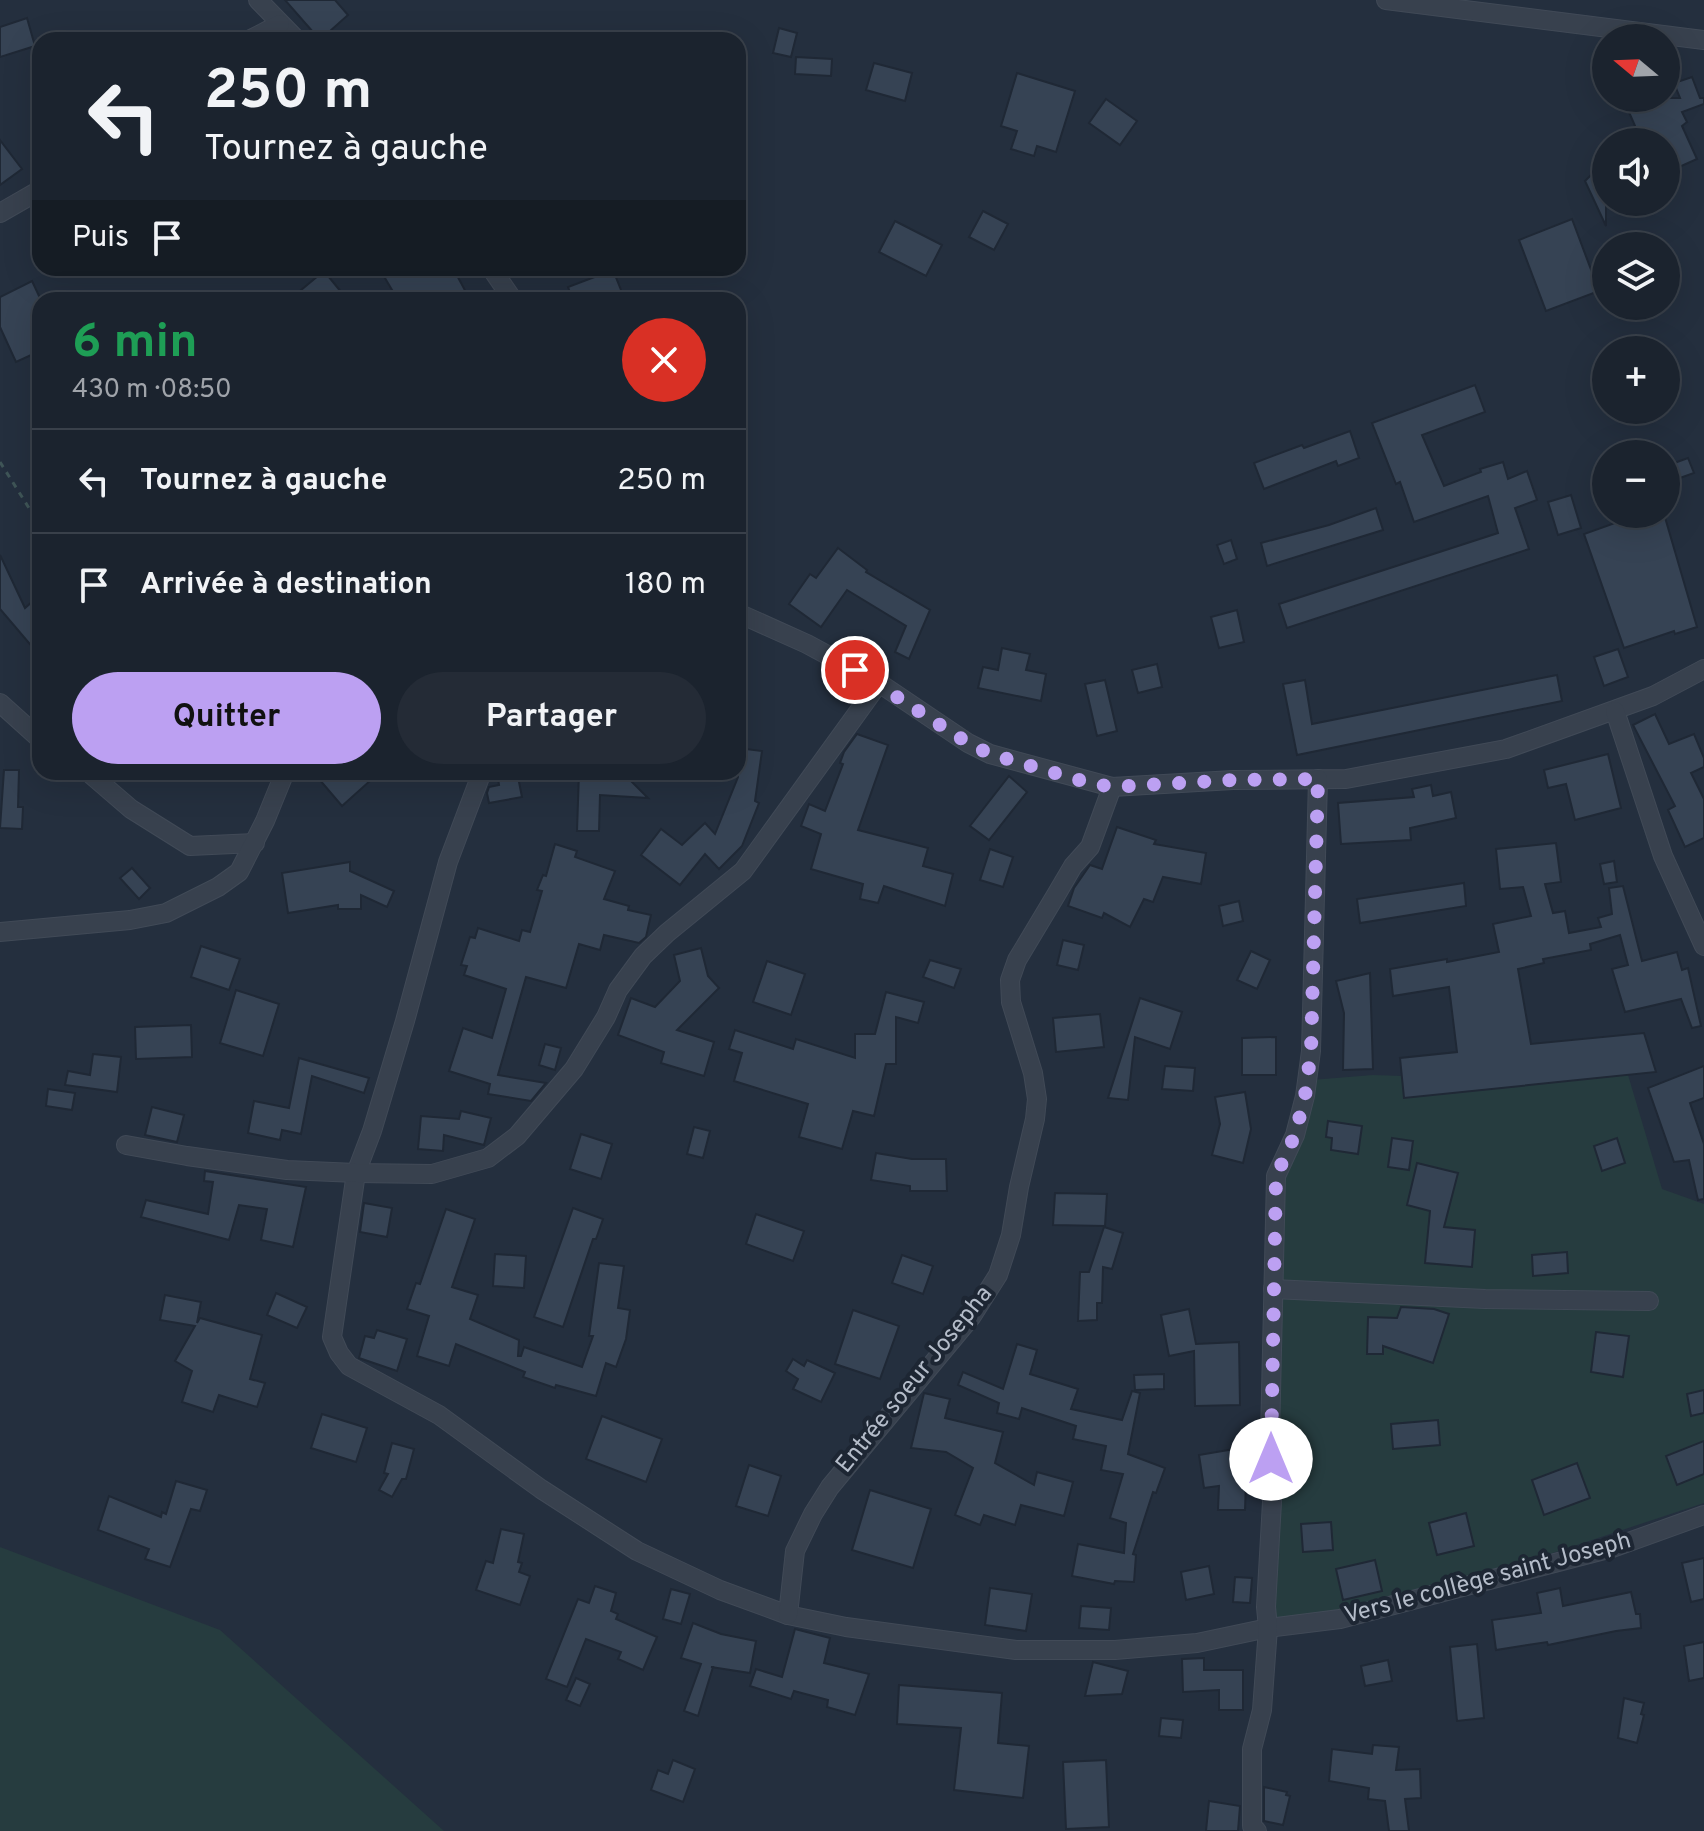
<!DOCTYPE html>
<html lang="fr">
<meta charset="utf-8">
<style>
:root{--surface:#1b232e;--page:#242b36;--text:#f1f3f6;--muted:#a0a4aa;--line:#39404a;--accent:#bca0f2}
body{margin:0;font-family:Overpass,sans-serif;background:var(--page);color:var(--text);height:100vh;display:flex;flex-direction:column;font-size:30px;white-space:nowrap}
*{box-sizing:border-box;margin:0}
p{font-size:26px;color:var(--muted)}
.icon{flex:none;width:44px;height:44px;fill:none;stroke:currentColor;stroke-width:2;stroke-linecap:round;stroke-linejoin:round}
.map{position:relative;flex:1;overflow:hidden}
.sheet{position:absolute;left:32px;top:292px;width:714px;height:488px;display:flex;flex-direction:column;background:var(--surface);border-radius:24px;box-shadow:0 8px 32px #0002,0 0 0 2px var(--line)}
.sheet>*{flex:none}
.guide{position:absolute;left:32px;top:32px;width:714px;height:244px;border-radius:24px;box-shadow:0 8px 32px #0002,0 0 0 2px var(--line);background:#1b232e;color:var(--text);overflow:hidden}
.needle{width:52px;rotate:289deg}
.controls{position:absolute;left:1592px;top:24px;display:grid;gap:16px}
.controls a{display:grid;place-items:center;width:88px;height:88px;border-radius:50%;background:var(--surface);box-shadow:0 8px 32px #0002,0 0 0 2px var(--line);font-size:40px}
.pin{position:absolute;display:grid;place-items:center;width:68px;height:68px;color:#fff;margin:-34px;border:4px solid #fff;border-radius:50%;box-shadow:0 2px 8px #0007}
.me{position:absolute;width:88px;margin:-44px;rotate:0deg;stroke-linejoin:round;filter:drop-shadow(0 0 6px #0008)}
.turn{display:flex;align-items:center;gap:28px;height:168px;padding:0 40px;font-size:36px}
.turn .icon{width:104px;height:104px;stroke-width:2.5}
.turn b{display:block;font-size:56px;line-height:68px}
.then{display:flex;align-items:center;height:76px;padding:0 40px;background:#0003;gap:16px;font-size:30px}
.round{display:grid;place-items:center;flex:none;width:84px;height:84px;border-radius:42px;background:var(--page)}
.overview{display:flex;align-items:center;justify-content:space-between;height:136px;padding:0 40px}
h1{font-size:48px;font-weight:700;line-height:60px;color:#1e9e55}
.primary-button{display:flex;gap:16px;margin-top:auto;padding:16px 40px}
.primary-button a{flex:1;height:92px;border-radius:48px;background:var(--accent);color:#111;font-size:32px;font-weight:700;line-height:92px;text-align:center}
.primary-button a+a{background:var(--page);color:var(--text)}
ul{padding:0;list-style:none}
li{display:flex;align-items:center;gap:24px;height:104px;padding:0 40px;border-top:2px solid var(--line)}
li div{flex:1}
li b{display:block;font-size:30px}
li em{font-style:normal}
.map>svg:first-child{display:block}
</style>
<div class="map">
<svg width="1704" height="1831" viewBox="0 0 1704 1831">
<rect width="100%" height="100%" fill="#242f3e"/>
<g fill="#263c3f">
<path d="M1373 1075 1402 1076 1404 1098 1628 1075 1662 1189 1704 1204V1503L1495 1572 1430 1585 1375 1605 1272 1624 1278 1177 1299 1081Z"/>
<path d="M0 1547 220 1630 444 1831H0Z"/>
</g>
<g fill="#364354" stroke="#1f2835" stroke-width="2">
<path d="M285 0H335L348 15 320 40Z"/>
<path d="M27 18 35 46 0 57V27Z"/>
<path d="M779 28 797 33 791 57 773 53Z"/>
<path d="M796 57 832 59 831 76 795 74Z"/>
<path d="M874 63 912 73 905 101 866 90Z"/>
<path d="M1017 73 1075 91 1056 152 1037 146 1034 156 1011 149 1017 131 1001 126Z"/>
<path d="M1692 77 1700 98H1704V104L1682 112 1687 122 1682 126 1697 159 1666 173V142H1642L1625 103 1637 98H1680L1674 83Z"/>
<path d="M1106 99 1137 121 1120 145 1089 123Z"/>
<path d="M0 140 22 169 0 185Z"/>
<path d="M1606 160V226L1585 181Z"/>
<path d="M983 211 1008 224 994 250 969 237Z"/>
<path d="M1572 219 1599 291 1546 311 1519 240Z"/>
<path d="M895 221 942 245 926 276 879 252Z"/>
<path d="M379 268H453L467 294 456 300H398Z"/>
<path d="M613 270 625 300H573L568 287Z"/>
<path d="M324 271 342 293 334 300H289Z"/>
<path d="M32 281 40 298V351L16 362 0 327V297Z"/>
<path d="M1475 385 1485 412 1422 435 1444 486 1481 472 1480 469 1503 462 1508 479 1527 471 1537 500 1515 508 1529 549 1287 628 1279 604 1498 533 1488 496 1414 522 1400 482 1396 484 1372 423Z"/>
<path d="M1350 431 1359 458 1338 466 1336 461 1264 489 1254 463 1302 445 1304 448Z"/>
<path d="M1688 458 1694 473 1666 483V466Z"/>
<path d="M1571 495 1581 528 1558 535 1548 502Z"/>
<path d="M1376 508 1383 530 1267 566 1261 543 1329 525Z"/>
<path d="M1640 514H1664L1697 627 1675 634 1674 631 1624 648 1584 534Z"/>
<path d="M1231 540 1237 559 1224 564 1217 545Z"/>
<path d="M838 548 867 570 866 572 930 610 909 659 895 652 906 626 847 590 821 627 789 604 810 574 816 578Z"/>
<path d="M0 555 25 608 33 601 40 609V656L0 609Z"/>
<path d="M1237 610 1244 642 1219 648 1211 617Z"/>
<path d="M1002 648 1030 654 1026 670 1046 674 1041 701 978 688 983 667 998 670Z"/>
<path d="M1618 649 1628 677 1604 686 1594 657Z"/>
<path d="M1157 664 1162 687 1138 693 1132 670Z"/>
<path d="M1557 675 1562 701 1297 755 1283 684 1305 680 1312 724Z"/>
<path d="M1105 680 1117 731 1097 736 1085 684Z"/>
<path d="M1655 714 1669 744 1694 734 1704 758V767L1691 773 1704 799V838L1685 847 1668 810 1675 806 1633 725Z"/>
<path d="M857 734 888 745 858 830 928 848 923 866 953 874 945 906 884 886 878 903 860 899 863 884 811 869 821 834 801 826 809 804 825 811 843 764 840 763 844 752Z"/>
<path d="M738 748 762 751 755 801 759 803 742 846 719 869 705 854 680 885 641 855 661 829 682 845 705 823 715 834 738 777Z"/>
<path d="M1608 754 1621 808 1575 820 1566 784 1548 788 1544 770Z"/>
<path d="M4 770H19L18 807H23L22 829 0 828Z"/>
<path d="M313 772H364L371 780 342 806Z"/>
<path d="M497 772H517L522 797 489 803 487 793 489 787 499 785Z"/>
<path d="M579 772H622L648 798 600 795 599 831H577Z"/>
<path d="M1009 776 1027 792 989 840 970 826Z"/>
<path d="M1431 785 1433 796 1451 792 1456 818 1410 828 1411 840 1341 844 1338 803 1414 797 1412 789Z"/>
<path d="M1117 827 1156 840 1154 844 1206 853 1201 884 1163 877 1153 902 1144 899 1130 927 1104 913 1102 918 1068 906 1074 888 1090 865 1102 869Z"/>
<path d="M1556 843 1561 882 1545 884 1553 913 1565 911 1569 933 1601 927 1598 918 1612 914 1609 888 1623 886 1642 961 1677 952 1682 970 1688 968 1701 1026 1692 1028 1681 999 1625 1012 1612 969 1628 965 1620 935 1590 944 1591 950 1543 959 1544 963 1518 969 1531 1044 1644 1033 1656 1072 1404 1098 1400 1058 1457 1052 1449 987 1393 996 1390 969 1447 959V962L1499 952 1493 924 1531 916 1523 887 1500 889 1496 849Z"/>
<path d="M555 844 577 851 575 857 615 871 604 899 629 906 628 910 651 915 646 937 639 943 604 935 600 950 579 944 566 988 526 977 498 1075 546 1083 531 1101 488 1094 490 1084 449 1071 463 1028 492 1038 506 989 464 975 467 966 461 965 470 937 475 938 478 928 519 941 522 930 530 932 542 891 537 890 543 875 546 876Z"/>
<path d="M990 849 1013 857 1003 887 980 880Z"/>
<path d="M1614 861 1617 882 1604 884 1600 864Z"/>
<path d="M350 862V871L394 891 387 907 361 895V909H338V905L288 913 282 873Z"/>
<path d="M132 868 150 888 139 899 120 878Z"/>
<path d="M1464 883 1466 906 1360 923 1357 899Z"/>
<path d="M1239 901 1243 921 1223 926 1219 906Z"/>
<path d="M1063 940 1084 945 1078 970 1057 965Z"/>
<path d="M201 946 240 959 229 990 191 977Z"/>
<path d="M701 948 708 976 719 988 677 1030 714 1042 704 1076 661 1063 664 1052 618 1035 631 998 655 1007 680 981 674 955Z"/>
<path d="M1251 951 1270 960 1257 989 1237 980Z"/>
<path d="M930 960 961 969 954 988 923 977Z"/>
<path d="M767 961 805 974 791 1015 753 1002Z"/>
<path d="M1370 973 1373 1069 1343 1070 1344 1013 1336 981Z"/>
<path d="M236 990 279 1004 263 1056 220 1043Z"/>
<path d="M886 992 924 1002 918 1023 896 1017V1064H886L874 1116 853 1111 842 1149 799 1137 808 1104 734 1081 742 1053 729 1049 735 1030 793 1049 796 1039 855 1058V1034H875Z"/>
<path d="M1140 998 1182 1012 1170 1049 1135 1037 1128 1100 1108 1098Z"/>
<path d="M1100 1014 1104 1047 1056 1052 1053 1018Z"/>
<path d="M191 1025 192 1057 136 1059 135 1027Z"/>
<path d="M1276 1037V1075H1242V1038Z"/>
<path d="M545 1044 561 1048 555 1070 539 1065Z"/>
<path d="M93 1054 121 1057 117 1092 65 1085 68 1071 90 1075Z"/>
<path d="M299 1058 369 1078 364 1093 312 1076 301 1134 282 1130 280 1140 248 1133 254 1101 289 1108Z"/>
<path d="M1165 1066 1195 1068 1193 1091 1162 1089Z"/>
<path d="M1704 1066V1098L1690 1103 1704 1144V1199L1698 1200 1689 1160 1674 1162 1648 1088Z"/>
<path d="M48 1089 75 1093 72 1110 46 1106Z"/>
<path d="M1245 1092 1251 1129 1243 1163 1212 1155 1220 1124 1215 1097Z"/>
<path d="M152 1107 184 1115 177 1142 145 1135Z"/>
<path d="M461 1111 491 1118 484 1145 444 1135 443 1151 418 1149 421 1116 459 1119Z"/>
<path d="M1328 1121 1362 1126 1358 1154 1331 1150 1332 1138 1326 1137Z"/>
<path d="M694 1127 710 1131 703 1158 687 1154Z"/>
<path d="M581 1134 612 1144 601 1179 570 1169Z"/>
<path d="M1392 1138 1413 1141 1409 1170 1388 1167Z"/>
<path d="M1617 1138 1625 1163 1602 1171 1594 1146Z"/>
<path d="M876 1153 912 1159H946L947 1191H910V1186L871 1180Z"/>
<path d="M1417 1163 1458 1173 1444 1227 1475 1230 1472 1267 1425 1263 1430 1211 1407 1205Z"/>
<path d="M205 1171 306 1187 293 1247 261 1240 267 1209 239 1205 229 1240 141 1217 146 1200 208 1214 213 1182 204 1181Z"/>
<path d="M1055 1193 1107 1194 1105 1226 1053 1225Z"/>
<path d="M364 1203 392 1208 387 1237 360 1232Z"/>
<path d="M573 1208 603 1219 596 1239H593L563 1327 534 1317Z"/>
<path d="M446 1209 475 1219 452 1287 478 1295 470 1319 519 1340 518 1356H521L524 1347 582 1367 593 1336H589L599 1263 624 1266 618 1308 630 1310 626 1339 616 1367 606 1363 596 1396 556 1385 555 1388 523 1377 525 1372 456 1344 449 1366 417 1356 429 1316 407 1309 416 1283 420 1284Z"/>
<path d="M756 1214 804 1231 793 1261 746 1244Z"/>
<path d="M1104 1227 1123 1233 1112 1269 1103 1267 1102 1303H1097V1320L1078 1321 1080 1272H1089Z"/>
<path d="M1567 1252 1568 1273 1533 1276 1532 1255Z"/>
<path d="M495 1254 526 1256 524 1288 493 1286Z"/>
<path d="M902 1255 933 1266 923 1294 892 1283Z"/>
<path d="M276 1293 307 1307 297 1328 267 1315Z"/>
<path d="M165 1295 201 1302 197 1323 200 1318 262 1335 250 1379 265 1383 257 1407 219 1395 213 1412 182 1402 192 1371 175 1361 195 1326 160 1320Z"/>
<path d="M1401 1307 1434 1309 1449 1314 1433 1363 1383 1346V1354H1367L1368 1317 1397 1318Z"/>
<path d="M1189 1309 1196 1344 1239 1342 1240 1405 1195 1406 1194 1351 1169 1356 1161 1315Z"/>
<path d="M853 1310 899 1326 880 1379 835 1364Z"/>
<path d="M377 1330 407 1339 397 1371 359 1358 365 1336 374 1338Z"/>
<path d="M1596 1332 1629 1336 1623 1377 1591 1372Z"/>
<path d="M1017 1344 1037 1350 1030 1374 1078 1389 1071 1409 1122 1420 1132 1391 1140 1393 1128 1454 1165 1468 1156 1493 1153 1492 1133 1554 1136 1555 1134 1582 1115 1581 1114 1584 1072 1576 1078 1544 1124 1553 1126 1523 1110 1518 1123 1474 1101 1470 1106 1446 1073 1439 1076 1426 1022 1408 1019 1419 997 1413 999 1403 958 1385 963 1372 1003 1389Z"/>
<path d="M793 1359 804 1366 807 1360 835 1373 821 1402 793 1389 798 1379 786 1371Z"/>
<path d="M1164 1374V1389L1135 1390 1134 1375Z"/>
<path d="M1704 1390V1413L1691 1416 1687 1394Z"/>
<path d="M924 1393 950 1399 945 1418 1003 1432 995 1463 1034 1485 1037 1472 1073 1482 1064 1516 1021 1505 1015 1525 984 1515 980 1525 955 1515 973 1468 946 1452 911 1448Z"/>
<path d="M322 1414 367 1428 356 1462 311 1448Z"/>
<path d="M602 1416 662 1439 646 1482 586 1459Z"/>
<path d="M1438 1420 1440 1445 1393 1449 1391 1424Z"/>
<path d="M1704 1441V1474L1677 1485 1666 1456Z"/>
<path d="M392 1443 414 1449 406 1479H402L392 1497 379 1490 388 1474 384 1473Z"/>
<path d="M1246 1447 1251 1481 1246 1482 1245 1510H1218L1219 1486 1204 1488 1199 1455Z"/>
<path d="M1577 1463 1590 1498 1544 1515 1532 1480Z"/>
<path d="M749 1465 781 1476 768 1516 736 1506Z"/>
<path d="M176 1481 207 1490 200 1511 191 1509 170 1567 145 1559 149 1549 98 1530 109 1496 161 1517 162 1512 166 1514Z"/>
<path d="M870 1490 931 1509 913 1568 852 1550Z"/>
<path d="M1466 1513 1474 1546 1437 1555 1429 1523Z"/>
<path d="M1331 1522 1333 1550 1303 1552 1301 1524Z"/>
<path d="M501 1529 524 1534 518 1562 522 1563 519 1572 530 1576 520 1605 476 1590 486 1561 493 1563Z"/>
<path d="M1704 1558V1599L1691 1602 1682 1563Z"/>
<path d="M1375 1560 1382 1591 1343 1600 1336 1569Z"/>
<path d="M1209 1566 1214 1594 1186 1600 1181 1572Z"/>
<path d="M1235 1577 1252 1578 1250 1603 1233 1602Z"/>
<path d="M595 1586 616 1593 611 1611 618 1614 616 1619 657 1637 643 1670 618 1659 621 1652 586 1639 567 1687 546 1679 578 1599 589 1603Z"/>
<path d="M990 1588 1032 1594 1026 1631 985 1625Z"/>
<path d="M1560 1588 1563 1606 1631 1592 1636 1614H1640L1641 1628 1616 1631 1548 1645 1547 1642 1496 1650 1492 1620 1541 1613 1537 1593Z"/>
<path d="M671 1589 690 1594 681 1624 663 1619Z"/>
<path d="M1081 1606 1111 1608 1109 1630 1079 1628Z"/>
<path d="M693 1623 721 1634 756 1641 750 1673 711 1667H713L698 1716 684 1711 701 1664 681 1658Z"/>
<path d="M795 1629 830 1638 824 1663 869 1674 855 1715 827 1707 828 1700 794 1691 791 1699 750 1686 756 1669 782 1677Z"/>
<path d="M1704 1642V1678L1689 1681 1684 1646Z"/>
<path d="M1477 1644 1484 1718 1457 1721 1450 1647Z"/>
<path d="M1204 1658V1670H1243V1710H1219V1690L1183 1692 1182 1659Z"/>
<path d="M1388 1660 1392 1681 1365 1686 1361 1666Z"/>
<path d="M1093 1662 1128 1671 1122 1694 1085 1696Z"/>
<path d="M576 1678 590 1684 580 1706 566 1700Z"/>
<path d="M899 1685 1002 1693 998 1743 1029 1746 1023 1798 954 1790 961 1728 897 1724Z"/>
<path d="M1624 1698 1644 1703 1641 1714 1644 1715 1637 1743 1618 1738Z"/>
<path d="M1161 1718 1183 1720 1181 1738 1159 1736Z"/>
<path d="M1373 1745 1399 1747 1396 1770 1420 1769 1421 1798 1405 1799 1409 1831H1389L1385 1801 1368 1799 1369 1788 1329 1781 1332 1749 1372 1754Z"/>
<path d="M673 1760 695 1769 683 1802 651 1790 658 1770 668 1774Z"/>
<path d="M1106 1760 1109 1827 1066 1829 1063 1762Z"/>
<path d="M1264 1787 1287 1792 1286 1795 1290 1796 1283 1825 1264 1821Z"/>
<path d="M1209 1801 1240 1806 1238 1831H1206Z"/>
</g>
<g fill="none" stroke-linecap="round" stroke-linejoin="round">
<g stroke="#414a57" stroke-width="20">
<g id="street">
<path d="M258 0 297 40"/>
<path d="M1386 0 1704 40"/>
<path d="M249 40 280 24"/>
<path d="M0 213 40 190"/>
<path d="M491 268 513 300"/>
<path d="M738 613 807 644 879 683 968 743 990 754 1112 787 1233 780 1346 779 1506 749 1653 696 1704 669"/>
<path d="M0 703 40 739"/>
<path d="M1615 711 1663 856 1704 946"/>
<path d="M88 772 131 809 190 846 255 843"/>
<path d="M482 772 448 862 405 1021 372 1131 356 1173 332 1337 339 1353 349 1366 439 1415 541 1489 637 1551 720 1590 788 1615 846 1627 1016 1650H1115L1197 1643 1268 1628 1340 1619 1612 1548 1704 1515"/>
<path d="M0 932 130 920 166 913 218 887 239 872 265 821 285 772"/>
<path d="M126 1145 187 1156 287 1170 356 1173 432 1174 488 1158 517 1136 574 1069 606 1017 618 990 643 956 667 933 743 871 879 683"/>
<path d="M1273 1289 1485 1299 1649 1301"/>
<path d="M788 1615 795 1551 813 1514 830 1487 972 1316 998 1275 1011 1235 1019 1187 1035 1119 1037 1099 1033 1073 1011 1002 1010 980 1017 960 1056 895 1073 866 1090 847 1112 787"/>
<path d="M1257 1831 1252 1826V1749L1262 1710 1268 1628 1266 1607 1272 1502 1270 1437 1276 1176 1295 1135 1305 1096 1311 1051 1318 779"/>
</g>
</g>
<path stroke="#3f5557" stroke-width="3" stroke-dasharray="6 6" stroke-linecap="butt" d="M0 462 29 508 40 515"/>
<use href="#street" stroke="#38414e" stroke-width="18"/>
</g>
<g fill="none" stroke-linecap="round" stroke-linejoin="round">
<path stroke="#bca0f2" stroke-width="14" stroke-dasharray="0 25.2" d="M855 670 968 743 990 754 1086 782 1112 787 1233 780 1318 779 1311 1051 1305 1096 1295 1135 1276 1176 1271 1459"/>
</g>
<g text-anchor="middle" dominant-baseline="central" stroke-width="8" stroke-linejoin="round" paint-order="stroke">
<g font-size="24" fill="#b4bcc9" stroke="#1d2633">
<text transform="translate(915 1380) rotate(-51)">Entrée soeur Josepha</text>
<text transform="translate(1488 1579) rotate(-15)">Vers le collège saint Joseph</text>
</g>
</g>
</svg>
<div class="controls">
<a><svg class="needle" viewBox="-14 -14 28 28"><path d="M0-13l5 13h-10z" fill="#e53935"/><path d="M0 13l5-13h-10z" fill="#a0a4aa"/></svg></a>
<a><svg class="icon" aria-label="sound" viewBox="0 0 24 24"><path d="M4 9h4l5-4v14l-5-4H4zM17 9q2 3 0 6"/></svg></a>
<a><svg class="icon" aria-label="layers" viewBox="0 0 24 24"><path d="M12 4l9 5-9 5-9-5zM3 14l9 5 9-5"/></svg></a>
<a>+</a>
<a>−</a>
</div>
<div class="pin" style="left:855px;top:670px;background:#d93025"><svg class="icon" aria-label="arrive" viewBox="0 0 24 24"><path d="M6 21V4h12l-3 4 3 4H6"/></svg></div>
<svg class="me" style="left:1271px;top:1459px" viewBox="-20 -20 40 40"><circle r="19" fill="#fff"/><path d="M0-13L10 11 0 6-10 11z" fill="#bca0f2"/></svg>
<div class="guide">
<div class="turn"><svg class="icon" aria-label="left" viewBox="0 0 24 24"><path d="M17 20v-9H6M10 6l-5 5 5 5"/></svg><div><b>250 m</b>Tournez à gauche</div></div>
<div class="then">Puis<svg class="icon" aria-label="arrive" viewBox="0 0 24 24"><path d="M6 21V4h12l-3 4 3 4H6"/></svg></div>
</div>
<section class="sheet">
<div class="overview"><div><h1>6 min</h1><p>430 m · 08:50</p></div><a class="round" style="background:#d93025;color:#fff"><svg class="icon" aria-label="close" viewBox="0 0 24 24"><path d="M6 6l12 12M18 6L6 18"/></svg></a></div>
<ul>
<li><svg class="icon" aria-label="left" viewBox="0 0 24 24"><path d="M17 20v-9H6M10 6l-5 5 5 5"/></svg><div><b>Tournez à gauche</b></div><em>250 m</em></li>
<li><svg class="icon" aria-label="arrive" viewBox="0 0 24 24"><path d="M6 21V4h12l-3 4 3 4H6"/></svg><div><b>Arrivée à destination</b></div><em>180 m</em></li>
</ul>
<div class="primary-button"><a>Quitter</a><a>Partager</a></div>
</section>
</div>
